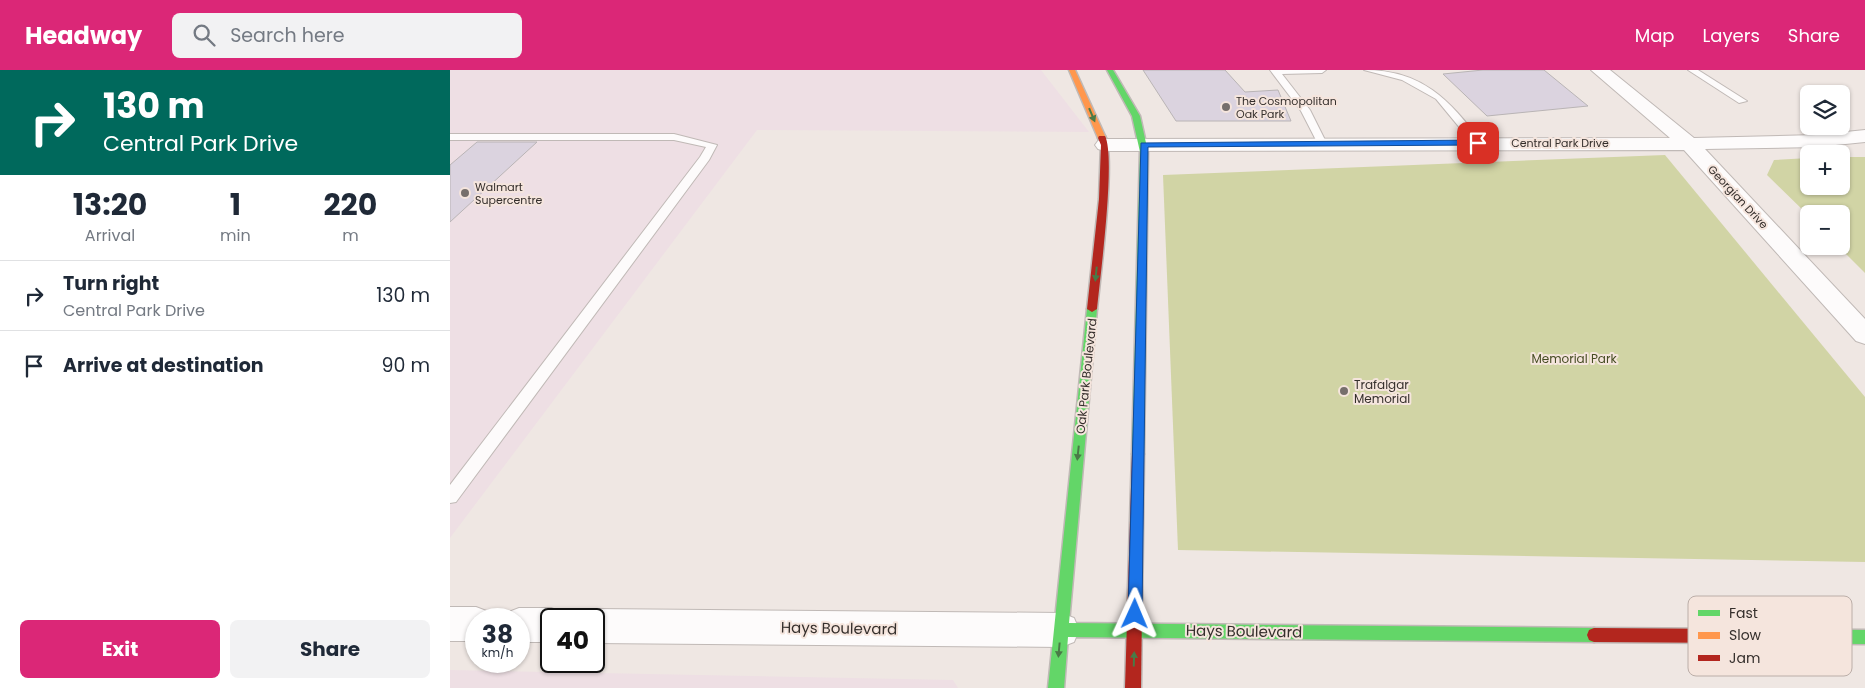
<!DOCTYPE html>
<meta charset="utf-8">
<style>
:root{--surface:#fff;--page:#f2f2f3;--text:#1f2937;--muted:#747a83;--line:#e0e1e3;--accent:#db2777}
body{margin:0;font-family:Poppins,sans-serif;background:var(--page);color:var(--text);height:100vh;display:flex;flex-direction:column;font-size:19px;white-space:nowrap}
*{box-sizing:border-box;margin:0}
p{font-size:16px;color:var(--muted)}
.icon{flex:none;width:28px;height:28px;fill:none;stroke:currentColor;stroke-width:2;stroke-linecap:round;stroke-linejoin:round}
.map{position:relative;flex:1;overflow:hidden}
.sheet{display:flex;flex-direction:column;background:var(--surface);width:450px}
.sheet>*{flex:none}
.hud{background:#00695c;color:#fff;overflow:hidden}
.tools{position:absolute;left:1350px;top:15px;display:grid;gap:10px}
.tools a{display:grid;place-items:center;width:50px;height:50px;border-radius:8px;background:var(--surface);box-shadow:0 1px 4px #0004;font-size:25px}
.speed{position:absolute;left:15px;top:538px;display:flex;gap:10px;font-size:25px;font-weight:700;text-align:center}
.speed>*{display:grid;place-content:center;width:65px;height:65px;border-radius:50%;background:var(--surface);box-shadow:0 1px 4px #0004;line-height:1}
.speed small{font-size:12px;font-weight:400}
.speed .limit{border:2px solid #111;border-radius:8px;background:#fff;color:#111}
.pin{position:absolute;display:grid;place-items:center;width:42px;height:42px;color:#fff;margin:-21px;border-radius:10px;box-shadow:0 2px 8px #0006}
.me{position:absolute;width:55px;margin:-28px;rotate:1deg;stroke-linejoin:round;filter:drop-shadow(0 0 4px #0008)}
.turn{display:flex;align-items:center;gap:18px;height:105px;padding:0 20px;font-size:22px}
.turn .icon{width:65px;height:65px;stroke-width:2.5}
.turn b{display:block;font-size:35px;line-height:42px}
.eta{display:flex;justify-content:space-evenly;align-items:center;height:85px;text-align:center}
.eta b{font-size:30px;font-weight:700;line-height:35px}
.primary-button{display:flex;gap:10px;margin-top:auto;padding:10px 20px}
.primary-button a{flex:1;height:58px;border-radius:8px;background:var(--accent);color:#fff;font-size:20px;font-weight:700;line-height:58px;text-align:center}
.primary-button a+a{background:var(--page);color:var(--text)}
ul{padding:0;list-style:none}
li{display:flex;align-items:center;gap:15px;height:70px;padding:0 20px;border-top:1px solid var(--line)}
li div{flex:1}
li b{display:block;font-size:19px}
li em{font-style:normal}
header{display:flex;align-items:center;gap:30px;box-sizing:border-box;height:70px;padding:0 25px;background:var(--accent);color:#fff}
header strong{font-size:24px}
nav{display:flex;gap:28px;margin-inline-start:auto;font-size:18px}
.search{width:350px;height:45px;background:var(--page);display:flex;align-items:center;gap:12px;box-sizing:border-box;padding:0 18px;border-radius:8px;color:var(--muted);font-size:19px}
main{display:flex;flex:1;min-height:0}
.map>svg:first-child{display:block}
</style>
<header>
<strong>Headway</strong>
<div class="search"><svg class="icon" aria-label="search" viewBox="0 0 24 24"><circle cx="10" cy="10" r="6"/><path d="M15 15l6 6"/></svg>Search here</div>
<nav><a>Map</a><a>Layers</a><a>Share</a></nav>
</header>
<main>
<section class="sheet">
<div class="hud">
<div class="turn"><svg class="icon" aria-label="right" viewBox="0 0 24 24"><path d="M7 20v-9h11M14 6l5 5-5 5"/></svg><div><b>130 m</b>Central Park Drive</div></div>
</div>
<div class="eta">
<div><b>13:20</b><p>Arrival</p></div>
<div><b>1</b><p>min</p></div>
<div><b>220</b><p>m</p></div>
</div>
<ul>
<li><svg class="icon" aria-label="right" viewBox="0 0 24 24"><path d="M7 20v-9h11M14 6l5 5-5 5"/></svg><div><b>Turn right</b><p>Central Park Drive</p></div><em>130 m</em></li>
<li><svg class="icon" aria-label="arrive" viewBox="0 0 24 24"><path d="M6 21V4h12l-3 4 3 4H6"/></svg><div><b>Arrive at destination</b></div><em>90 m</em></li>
</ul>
<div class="primary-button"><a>Exit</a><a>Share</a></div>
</section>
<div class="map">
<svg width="1415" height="618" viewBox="0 0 1415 618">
<rect width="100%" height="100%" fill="#efe7e3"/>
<g fill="#eedfe4">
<path d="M0 0H591L639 62 307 60 0 468Z"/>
<path d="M0 600 503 610 508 618H0Z"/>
</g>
<g fill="#d1d4a5">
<path d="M1215 85 1415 327V492L728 480 713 105Z"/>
<path d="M1391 87H1415V203L1388 176H1391V144H1359V146L1317 105 1324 90 1359 88V116H1391Z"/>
</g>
<g fill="#dbd3df" stroke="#b9b4b5">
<path d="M693 0H775L795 22 828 20 841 51H726Z"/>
<path d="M1033 0H1094L1138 36 1037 46 993 4Z"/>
<path d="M27 72H87L0 152V95Z"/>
</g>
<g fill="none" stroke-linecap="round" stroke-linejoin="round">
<g stroke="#c0b9b6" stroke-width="2">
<g id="lane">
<path d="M820 0H876L872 3 832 4 860 40 877 74 875 76H869L851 41Z"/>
<path d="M914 0C972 0 999 29 1032 73L1024 75 986 29 952 10Z"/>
<path d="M1238 0H1248L1297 31 1289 33Z"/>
<path d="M0 64H224L267 75 259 90 6 432 0 433V415L250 87 256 77 224 70H0Z"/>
</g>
</g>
<g stroke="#c0b9b6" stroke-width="2">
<g id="street">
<path d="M1141 0H1160L1244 68 1366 65 1415 60V72L1366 77 1255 79 1415 249V274L1406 271 1234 80 655 81 648 79 645 75 648 71 655 69 1220 68Z"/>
<path d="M0 537H26L39 542 42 549H26V571H0Z"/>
<path d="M69 538H101L114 543 116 549H101V572H69V549H54L56 543Z"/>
<path d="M144 539 611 543 624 548 629 560 624 572 611 577 144 573V549H129L131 544Z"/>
</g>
</g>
<g stroke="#c0b9b6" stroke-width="3">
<g id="fast">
<path d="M657 0H663L690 46 698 82 694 384 692 387 688 389 684 387 682 384 690 82 682 46Z"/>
<path d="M642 236 647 239 619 553 1144 558 1149 560 1151 565 1149 570 1144 572 618 567 614 618H598L637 239Z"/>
<path d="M1286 559 1415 560V574L1286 573 1281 571 1279 566 1281 561Z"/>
</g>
</g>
<g stroke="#c0b9b6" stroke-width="3">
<path id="slow" d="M619 0H625L656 68 655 70 648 68Z"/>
</g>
<g stroke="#c0b9b6" stroke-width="3">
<g id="jam">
<path d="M649 66H655C666 87 650 208 647 239L642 242 637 239 649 129 651 75 648 68Z"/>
<path d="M688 379 692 381 694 384 691 618H675L682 384 684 381Z"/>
<path d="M1144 558 1286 559 1291 561 1293 566 1291 571 1286 573 1144 572 1139 570 1137 565 1139 560Z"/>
</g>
</g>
<use href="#lane" fill="#fdfbfb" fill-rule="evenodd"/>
<use href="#street" fill="#fdfbfb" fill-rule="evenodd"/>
<use href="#fast" fill="#63d668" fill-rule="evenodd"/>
<use href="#slow" fill="#ff974d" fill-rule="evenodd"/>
<use href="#jam" fill="#b3261e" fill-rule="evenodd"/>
</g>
<defs><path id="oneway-solid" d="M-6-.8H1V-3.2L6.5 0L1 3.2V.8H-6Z" transform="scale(1.25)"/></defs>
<g fill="#4a7a47">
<use href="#oneway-solid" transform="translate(642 45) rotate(67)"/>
<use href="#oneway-solid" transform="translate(646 204) rotate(96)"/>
<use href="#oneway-solid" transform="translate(628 383) rotate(96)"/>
<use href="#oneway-solid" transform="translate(609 580) rotate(95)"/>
<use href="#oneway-solid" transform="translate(684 589) rotate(-88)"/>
</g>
<path fill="#1a73e8" stroke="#114b97" d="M1028 70 1032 73 1030 75 698 77 692 544 690 549 685 551 680 549 678 544 691 73Z"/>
<g fill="#766f6c" stroke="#f5e5dd" stroke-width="2">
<circle cx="776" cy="37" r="5"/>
<circle cx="15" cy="123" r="5"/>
<circle cx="894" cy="321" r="5"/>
</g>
<g text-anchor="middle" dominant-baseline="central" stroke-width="4" stroke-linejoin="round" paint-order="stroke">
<g font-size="11" fill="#352f2c" stroke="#f5e5dd" text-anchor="start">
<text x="786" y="31">The Cosmopolitan<tspan x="786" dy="13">Oak Park</tspan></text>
<text x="25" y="117">Walmart<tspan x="25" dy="13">Supercentre</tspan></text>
</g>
<g font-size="11" fill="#352f2c" stroke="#f5e5dd">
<text x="1110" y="73">Central Park Drive</text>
<text transform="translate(1288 127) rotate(47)">Georgian Drive</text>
</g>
<g font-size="12" fill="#464c23" stroke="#f5e5dd">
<text x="1124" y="288">Memorial Park</text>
</g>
<g font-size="12" fill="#352f2c" stroke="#f5e5dd">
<text transform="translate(636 306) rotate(-84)">Oak Park Boulevard</text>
</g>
<g font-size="12" fill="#352f2c" stroke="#f5e5dd" text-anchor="start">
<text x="904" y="314">Trafalgar<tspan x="904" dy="14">Memorial</tspan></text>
</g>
<g font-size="15" fill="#352f2c" stroke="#f5e5dd">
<text transform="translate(389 558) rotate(1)">Hays Boulevard</text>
<text transform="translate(794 561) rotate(1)">Hays Boulevard</text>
</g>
</g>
<rect x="1238" y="526" width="164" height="80" rx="8" fill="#f5e5dd" stroke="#bbaea8" stroke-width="1"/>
<rect x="1248" y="540" width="22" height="6" fill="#63d668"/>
<rect x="1248" y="562" width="22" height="7" fill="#ff974d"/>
<rect x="1248" y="585" width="22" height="6" fill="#b3261e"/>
<g font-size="14" fill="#352f2c">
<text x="1279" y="548">Fast</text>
<text x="1279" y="570">Slow</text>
<text x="1279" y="593">Jam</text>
</g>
</svg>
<div class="tools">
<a><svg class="icon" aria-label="layers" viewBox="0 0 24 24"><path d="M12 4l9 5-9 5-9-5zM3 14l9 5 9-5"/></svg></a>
<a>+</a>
<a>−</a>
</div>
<div class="speed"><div>38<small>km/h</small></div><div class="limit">40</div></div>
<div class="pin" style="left:1028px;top:73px;background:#d93025"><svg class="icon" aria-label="arrive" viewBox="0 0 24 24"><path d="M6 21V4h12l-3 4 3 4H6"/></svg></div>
<svg class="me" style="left:685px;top:544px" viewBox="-20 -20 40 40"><path d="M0-17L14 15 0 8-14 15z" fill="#1a73e8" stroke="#fff" stroke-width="4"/></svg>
</div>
</main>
